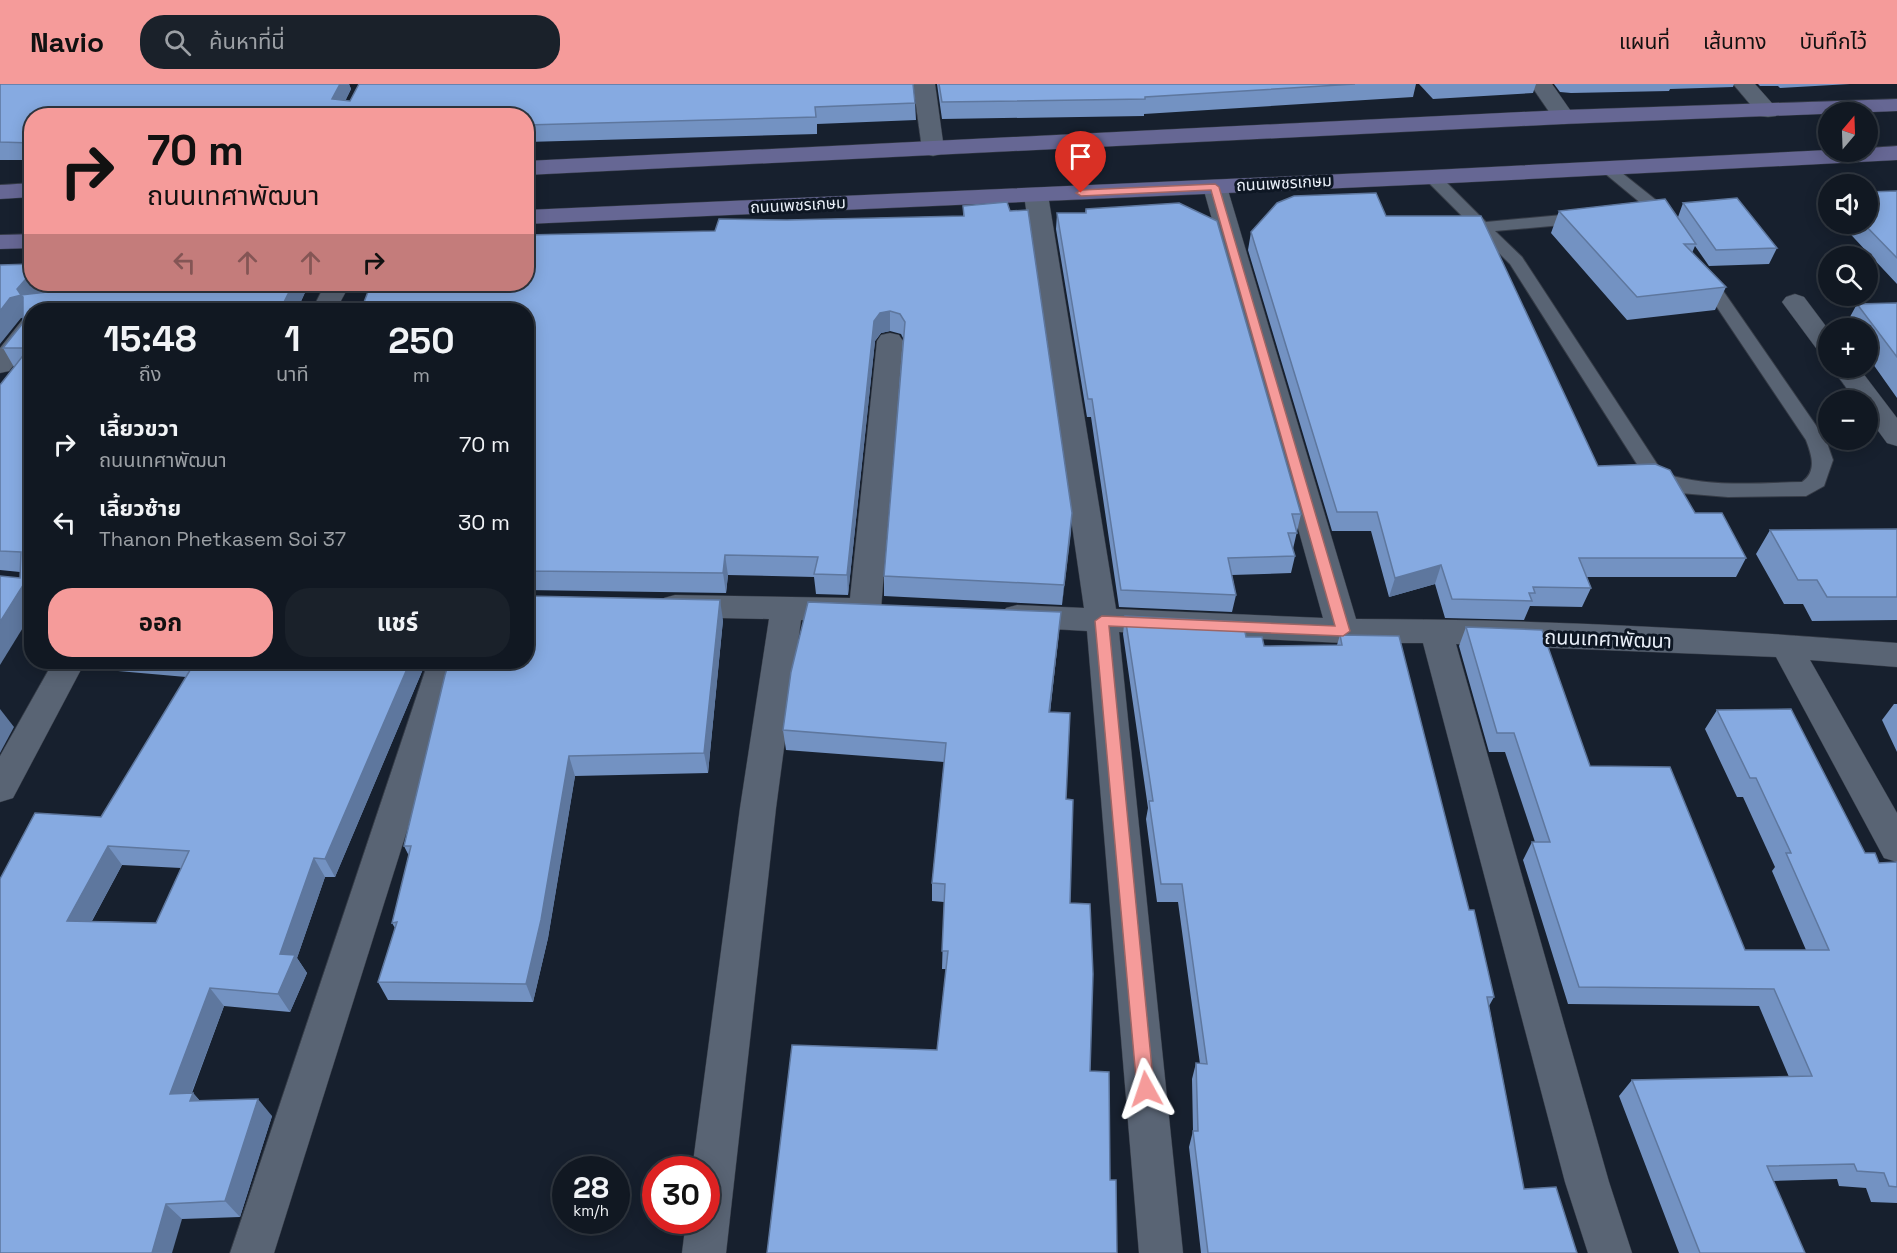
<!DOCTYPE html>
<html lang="th">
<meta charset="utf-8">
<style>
:root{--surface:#111822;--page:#1a212a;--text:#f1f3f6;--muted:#9ca0a5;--line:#303740;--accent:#f59b9a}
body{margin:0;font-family:"Space Grotesk","Noto Sans Thai",sans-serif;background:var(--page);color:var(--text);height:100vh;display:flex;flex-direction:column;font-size:22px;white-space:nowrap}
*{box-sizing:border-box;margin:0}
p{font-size:20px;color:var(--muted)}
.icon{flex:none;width:33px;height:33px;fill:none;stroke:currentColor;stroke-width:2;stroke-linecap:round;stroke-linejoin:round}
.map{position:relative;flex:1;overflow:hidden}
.side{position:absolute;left:24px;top:219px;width:510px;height:366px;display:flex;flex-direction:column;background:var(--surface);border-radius:24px;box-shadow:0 3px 15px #0003,0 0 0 2px var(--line)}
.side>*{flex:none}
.guide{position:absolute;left:24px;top:24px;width:510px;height:183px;border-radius:24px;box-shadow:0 3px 15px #0003,0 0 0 2px var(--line);background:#f59b9a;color:#111;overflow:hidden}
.needle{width:39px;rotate:19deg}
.fabs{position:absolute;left:1818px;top:18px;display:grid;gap:12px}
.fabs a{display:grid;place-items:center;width:60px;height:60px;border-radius:50%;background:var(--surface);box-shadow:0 3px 15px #0003,0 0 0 2px var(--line);font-size:30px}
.speed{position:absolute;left:552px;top:1072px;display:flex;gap:12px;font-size:30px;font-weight:700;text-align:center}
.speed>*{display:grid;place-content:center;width:78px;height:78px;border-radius:50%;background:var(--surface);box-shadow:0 3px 15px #0003,0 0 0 2px var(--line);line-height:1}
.speed small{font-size:15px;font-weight:400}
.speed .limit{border:9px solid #d22;background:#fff;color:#111}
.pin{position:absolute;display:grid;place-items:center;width:51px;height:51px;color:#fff;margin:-62px -26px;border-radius:50% 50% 50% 0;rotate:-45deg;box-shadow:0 0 6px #0007}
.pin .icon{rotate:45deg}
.me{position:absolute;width:66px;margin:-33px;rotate:355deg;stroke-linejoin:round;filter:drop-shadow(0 0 4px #0008)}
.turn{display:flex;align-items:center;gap:21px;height:126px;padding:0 24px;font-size:27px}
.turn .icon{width:78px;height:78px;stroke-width:2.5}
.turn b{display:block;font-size:42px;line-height:51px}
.lanes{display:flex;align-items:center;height:57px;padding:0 24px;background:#0003;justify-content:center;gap:30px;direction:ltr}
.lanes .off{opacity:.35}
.eta{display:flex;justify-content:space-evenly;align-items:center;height:102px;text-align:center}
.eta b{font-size:36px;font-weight:700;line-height:42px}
.cta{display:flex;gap:12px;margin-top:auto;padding:12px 24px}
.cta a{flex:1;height:69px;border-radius:24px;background:var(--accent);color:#111;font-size:24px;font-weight:700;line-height:69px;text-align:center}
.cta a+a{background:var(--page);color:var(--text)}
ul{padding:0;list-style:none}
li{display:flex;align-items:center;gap:18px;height:78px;padding:0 24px}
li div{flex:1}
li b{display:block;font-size:22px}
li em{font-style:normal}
header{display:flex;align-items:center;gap:36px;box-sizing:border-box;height:84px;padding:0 30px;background:var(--accent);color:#111}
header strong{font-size:28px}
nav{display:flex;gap:33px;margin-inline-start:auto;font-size:21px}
.search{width:420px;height:54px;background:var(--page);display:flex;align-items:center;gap:15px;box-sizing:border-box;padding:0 21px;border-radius:24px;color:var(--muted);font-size:22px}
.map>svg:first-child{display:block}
</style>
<header>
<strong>Navio</strong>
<div class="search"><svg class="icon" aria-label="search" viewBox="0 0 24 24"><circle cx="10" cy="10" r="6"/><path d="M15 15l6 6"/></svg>ค้นหาที่นี่</div>
<nav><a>แผนที่</a><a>เส้นทาง</a><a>บันทึกไว้</a></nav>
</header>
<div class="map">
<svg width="1897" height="1169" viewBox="0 0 1897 1169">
<rect width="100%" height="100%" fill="#17202e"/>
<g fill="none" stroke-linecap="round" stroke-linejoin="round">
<g stroke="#363c47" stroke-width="2">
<g id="lane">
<path d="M1607 79 1612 81 1666 124 1676 139 1674 142H1662L1654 130 1602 87 1599 84Z"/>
<path d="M1432 88 1438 90 1486 138 1584 129 1590 131 1592 134 1584 139 1495 147 1522 173 1663 389C1707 404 1756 399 1802 398 1817 387 1812 372 1806 356L1694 189 1696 185H1708L1826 356 1833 376 1824 402 1806 412 1728 413 1680 409 1649 399 1510 180 1426 96 1424 93Z"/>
</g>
</g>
<g stroke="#363c47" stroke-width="1">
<g id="street">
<path d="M913 0H935L944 65 941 70 933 72 925 70 922 65Z"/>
<path d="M1530 0H1552L1575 33 1572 38 1564 40 1556 38Z"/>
<path d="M1733 0H1755L1779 27 1776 32 1768 33 1760 32Z"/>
<path d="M1215 96 1223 98 1227 103 1356 535C1536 535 1717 545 1897 559V583L1810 576 1897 729V778L1884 774 1776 573 1456 560 1609 1098 1632 1169H1588L1565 1098 1423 559H1343L1119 548 1183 1169H1139L1087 547 1017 543 1006 540 1001 532 1006 524 1017 521 1084 524 1024 111 1028 106 1036 104 1044 106 1048 111 1116 525 1323 534 1203 103 1207 98Z"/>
<path d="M325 200H350L336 226H312Z"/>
<path d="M1795 210 1804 213 1828 245V270L1819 268 1782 218 1786 213Z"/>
<path d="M32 233V259L9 287 0 289V264L23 235Z"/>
<path d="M890 249 899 251 903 257 881 525 876 533C867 536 860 534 852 536H801L776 724 726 1169H682L686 1137H706V1086H692L740 724 769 535 675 533 664 530 659 522 664 514 675 511 850 514 877 257 881 251Z"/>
<path d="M1832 284H1859L1897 334V362L1887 359 1868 333V316H1855Z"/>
<path d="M53 578H85L13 714 0 718V672Z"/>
<path d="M428 578H460L274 1169H230Z"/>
</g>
</g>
<g stroke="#363c47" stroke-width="1">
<g id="secondary">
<path d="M1897 15V27L1564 40 526 91V77L1564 26Z"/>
<path d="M1897 62V76L1432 100 526 140V126L1432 86 1828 66 1868 68V64Z"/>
<path d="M32 99V113L0 115V101Z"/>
<path d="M32 150V164L0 165V151Z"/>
</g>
</g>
<use href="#lane" fill="#596474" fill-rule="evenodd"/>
<use href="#street" fill="#596474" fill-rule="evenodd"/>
<use href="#secondary" fill="#666794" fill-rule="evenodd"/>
</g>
<g fill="#7392c2" fill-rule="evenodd">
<path d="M0 0H349L351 5 345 17 915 19 916 36 817 40V50L526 58V32H32V76H0Z"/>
<path d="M937 0H1416L1413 13 1144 30V32L942 35Z"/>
<path d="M1419 0H1536L1533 9 1433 15Z"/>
<path d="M1554 0H1734L1733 3 1670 5 1669 7 1571 9 1560 8Z"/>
<path d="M1758 0H1850L1780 4 1778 2H1760Z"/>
<path d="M1897 107V200L1841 140H1868Z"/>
<path d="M1683 119 1777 164 1769 180 1709 182 1695 162 1692 169 1726 203 1715 226 1627 236 1551 149 1559 127 1678 133Z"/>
<path d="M963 122 1072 429 1062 521 884 512V492L903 254 901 250 890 247 881 249 875 257 848 511 816 510 814 493 728 491 726 509 526 506V226L715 147 787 136 963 132Z"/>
<path d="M1086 125 1301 430 1293 465 1295 472 1291 489 1232 491 1236 511 1232 528 1119 523 1091 333H1087L1056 145 1057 129H1085Z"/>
<path d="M1386 132 1598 382 1695 429 1746 474 1736 493H1587L1591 504 1582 523 1530 522 1524 536 1445 534 1435 500 1389 513 1371 447H1332L1248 166 1251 148Z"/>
<path d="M0 181 32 200H48L41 209 308 202 297 226H32L20 494V488L0 486V301L14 283 3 264 23 239V233L21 234Z"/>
<path d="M1897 219V314L1868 273V244H1847L1845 242 1857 220Z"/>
<path d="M1897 445V536L1812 537 1803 520H1784L1756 470 1770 446Z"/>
<path d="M1125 532 1264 562 1337 561 1340 551 1469 826 1494 913 1489 922 1524 1105 1577 1169H1201L1189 1063 1193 1047 1192 995 1196 979 1200 980 1178 818H1157L1146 735 1148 724 1123 550Z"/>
<path d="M723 536 708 689 575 692 548 854 533 918 388 916 378 898 395 844 392 839 409 772 404 762Z"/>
<path d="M1466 543 1590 682 1745 866H1806L1772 787 1775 783 1743 713H1737L1705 645 1717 626 1865 769 1879 779 1897 778V1119L1871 1118 1866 1104 1839 1102 1837 1095 1773 1097 1805 1169H1679L1619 1012 1632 996 1789 993 1759 922 1568 920 1523 776 1532 758H1535L1505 668H1489L1459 562Z"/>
<path d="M1059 548 1050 628 1066 715 1070 819 1090 987 1110 1096 1117 1169 937 966 946 885H942L944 818 932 817V799L944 678 786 666 783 646Z"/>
<path d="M112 578H426L335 793H325L297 874 307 889 290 928 224 922 192 1009H193L200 1017 272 1032 240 1133 182 1135 0 1169 101 733 186 593 118 587ZM122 781 181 784 156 839 92 837Z"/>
<path d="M1894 620H1897V668L1882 636Z"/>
</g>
<g fill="#5e779e">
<path d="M340 0H349L351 5 338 32 332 15Z"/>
<path d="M32 188V200H48L29 224 17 205Z"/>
<path d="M293 200H307L308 202 297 226H280Z"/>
<path d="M21 211 32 231 21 234 0 260V227L10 214Z"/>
<path d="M890 227V247L881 249 875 257 848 511 847 491 874 237 880 229Z"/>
<path d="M1072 429 1071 449 1062 521 1064 501Z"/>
<path d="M725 471 728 491 726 509 723 489Z"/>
<path d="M1441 481 1435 500 1389 513 1395 494Z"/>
<path d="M32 487V529L0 581V538Z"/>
<path d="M720 516 723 536 708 689 704 669Z"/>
<path d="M1061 528 1059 548 1048 647 1049 628Z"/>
<path d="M410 578H426L335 793 325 775Z"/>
<path d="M0 625 14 643 0 669Z"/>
<path d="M569 672 575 692 548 854 533 918 526 900Z"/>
<path d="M108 762 122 781 82 855 67 837Z"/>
<path d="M314 774 325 793 297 874 307 889 290 928 278 910 280 870Z"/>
<path d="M210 904 224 922 185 1026 170 1010Z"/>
<path d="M193 1009 208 1026 190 1017Z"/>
<path d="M258 1015 272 1032 240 1133 225 1117Z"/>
<path d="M166 1120 182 1135 172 1169H152Z"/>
</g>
<g fill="#86aae1" stroke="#5e779e" stroke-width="1.5" fill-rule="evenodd">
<path d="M0 0H340L332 15 350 17 359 0H913L915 19 815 23 816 33 526 41V32H32V59L0 58Z"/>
<path d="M939 0H1355L1145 13V15L942 18Z"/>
<path d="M1897 107V174L1864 140H1868V108Z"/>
<path d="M1376 109 1386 132H1481L1598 382 1655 380 1670 386 1695 429H1722L1746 474H1579L1591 504 1533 503 1535 509H1529L1532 517 1452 515 1441 481 1395 494 1377 428H1337L1251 148 1277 119 1294 112Z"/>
<path d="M1737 114 1777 164 1716 166 1683 119Z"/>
<path d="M1665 115 1696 160H1684L1726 203 1637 213 1559 127Z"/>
<path d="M1007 118 1010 127 1028 126 1072 429 1064 501 884 492 905 238 900 230 890 227 880 229 874 237 847 491 814 490 818 473 725 471 723 489 526 487V226H361L371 200H526V151L715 147 719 135 787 136 964 132 963 122Z"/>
<path d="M1179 119 1217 137 1301 430H1292L1297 449H1288L1295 472 1228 474 1236 511 1121 506 1092 315H1088L1057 129H1086V125Z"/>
<path d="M32 180V188L17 205 21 211 47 208 54 200H293L280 226H32V487L0 538V492L20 494 21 468 0 467V301L29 264H3L23 239V213L21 211 10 214 0 227V181Z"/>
<path d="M1897 219V273L1857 220Z"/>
<path d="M1897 445V513H1827L1817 496H1798L1770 446Z"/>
<path d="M526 512 720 516 704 669 569 672 541 836 526 900 378 898 397 838 392 839 411 762H404L445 591 449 578H526Z"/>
<path d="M808 518 1061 528 1049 628 1070 629 1066 715 1073 716 1070 819 1090 820 1093 890 1090 987 1109 988 1110 1096H1116L1117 1169H767L792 961 937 966 948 867H942L945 800 932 799 946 659 783 646 791 588Z"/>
<path d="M1125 532 1243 538 1246 553H1262L1264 562 1342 561 1340 551 1399 552 1469 826H1474L1494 913H1487L1524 1105 1556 1103 1577 1169H1208L1193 1047H1198L1196 979 1207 980 1182 800H1161L1149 717H1153Z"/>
<path d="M1466 543 1542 546 1590 682 1670 683 1745 866H1829L1786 769H1791L1756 694H1750L1717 626 1791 625 1865 769H1875L1879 779 1897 778V1103L1889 1102 1884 1089 1857 1087 1854 1080 1767 1082 1805 1169H1700L1632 996 1812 992 1774 905 1579 903 1532 758H1550L1514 649H1497Z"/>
<path d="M195 578H410L325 775 314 774 280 870 295 871 278 910 210 904 170 1010 193 1009 190 1017 258 1015 225 1117 166 1120 152 1169H0V795L35 729 101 733ZM108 762 189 767 156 839 67 837Z"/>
</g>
<path fill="#f59b9a" stroke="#9f6564" stroke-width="1.5" d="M1215 100 1219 103 1350 547 1343 552 1109 542 1154 1005 1152 1011 1146 1013 1139 1011 1137 1005 1095 537 1102 532 1335 542 1211 106 1081 112 1076 109 1081 106Z"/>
<g text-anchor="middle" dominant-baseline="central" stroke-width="6" stroke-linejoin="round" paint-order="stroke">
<g font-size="16" fill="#e9eff8" stroke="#0e1724">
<text transform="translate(1284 99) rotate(-3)">ถนนเพชรเกษม</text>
<text transform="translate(798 121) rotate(-3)">ถนนเพชรเกษม</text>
</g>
<g font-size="20" fill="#e9eff8" stroke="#0e1724">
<text transform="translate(1608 555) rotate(2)">ถนนเทศาพัฒนา</text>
</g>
</g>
</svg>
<div class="fabs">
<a><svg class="needle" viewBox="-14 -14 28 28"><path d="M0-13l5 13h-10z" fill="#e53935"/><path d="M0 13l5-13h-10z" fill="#9ca0a5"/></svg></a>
<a><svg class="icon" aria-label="sound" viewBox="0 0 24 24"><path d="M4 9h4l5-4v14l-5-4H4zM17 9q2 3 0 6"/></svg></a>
<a><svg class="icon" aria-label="search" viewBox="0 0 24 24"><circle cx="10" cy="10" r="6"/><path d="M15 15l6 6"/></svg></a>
<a>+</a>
<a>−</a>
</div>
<div class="speed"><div>28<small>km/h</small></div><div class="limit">30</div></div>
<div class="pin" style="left:1081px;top:109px;background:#d93025"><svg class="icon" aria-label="arrive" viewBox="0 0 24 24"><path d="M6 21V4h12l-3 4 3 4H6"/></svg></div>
<svg class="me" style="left:1146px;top:1005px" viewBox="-20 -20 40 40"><path d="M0-17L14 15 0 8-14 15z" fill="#f59b9a" stroke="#fff" stroke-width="4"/></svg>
<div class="guide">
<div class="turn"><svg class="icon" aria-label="right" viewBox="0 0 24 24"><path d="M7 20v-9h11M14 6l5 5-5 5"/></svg><div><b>70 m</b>ถนนเทศาพัฒนา</div></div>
<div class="lanes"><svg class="icon off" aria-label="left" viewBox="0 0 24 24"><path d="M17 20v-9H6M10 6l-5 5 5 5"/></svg><svg class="icon off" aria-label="ahead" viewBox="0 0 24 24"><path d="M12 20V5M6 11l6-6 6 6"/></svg><svg class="icon off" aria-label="ahead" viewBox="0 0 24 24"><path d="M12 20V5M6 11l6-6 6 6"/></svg><svg class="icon" aria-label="right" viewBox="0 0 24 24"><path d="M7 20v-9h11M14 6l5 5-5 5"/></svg></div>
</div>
<section class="side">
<div class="eta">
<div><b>15:48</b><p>ถึง</p></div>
<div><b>1</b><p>นาที</p></div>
<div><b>250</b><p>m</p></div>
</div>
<ul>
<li><svg class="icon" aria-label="right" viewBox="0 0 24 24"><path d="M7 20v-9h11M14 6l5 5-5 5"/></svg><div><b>เลี้ยวขวา</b><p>ถนนเทศาพัฒนา</p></div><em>70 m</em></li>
<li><svg class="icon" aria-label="left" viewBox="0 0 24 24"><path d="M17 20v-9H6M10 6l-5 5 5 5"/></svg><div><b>เลี้ยวซ้าย</b><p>Thanon Phetkasem Soi 37</p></div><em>30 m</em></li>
</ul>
<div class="cta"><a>ออก</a><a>แชร์</a></div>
</section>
</div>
